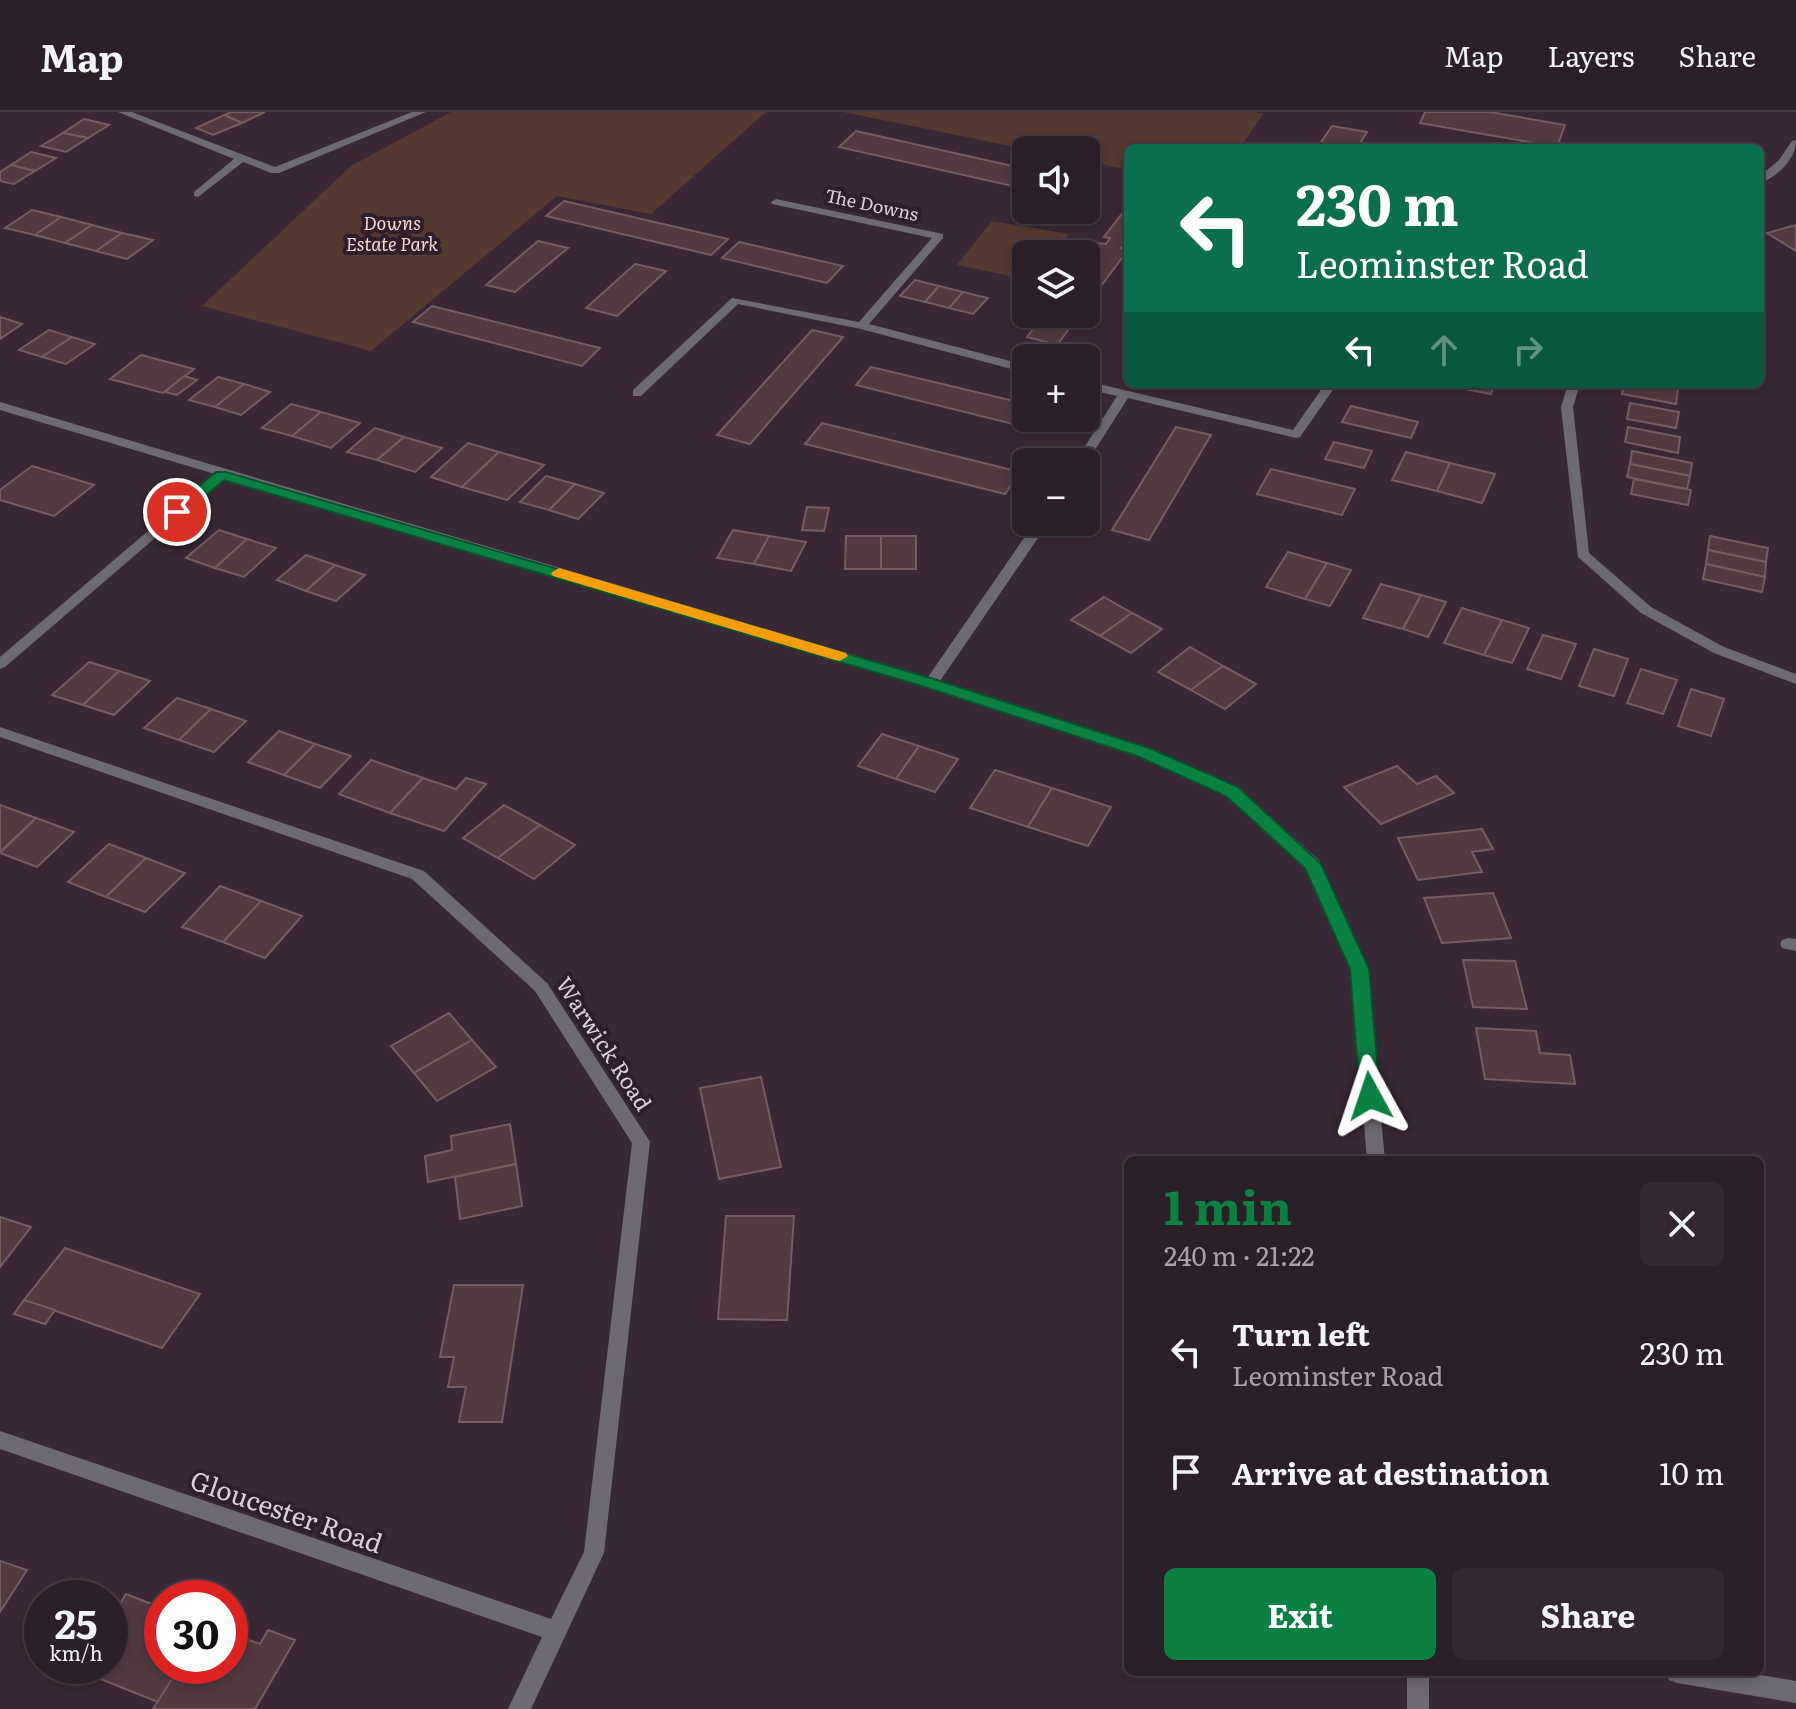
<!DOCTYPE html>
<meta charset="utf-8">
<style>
:root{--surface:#2b1f28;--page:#332730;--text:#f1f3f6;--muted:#a6a2a8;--line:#473d45;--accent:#0b8043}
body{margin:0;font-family:Literata,serif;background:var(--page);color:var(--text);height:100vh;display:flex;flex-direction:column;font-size:30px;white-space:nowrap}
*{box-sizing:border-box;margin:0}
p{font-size:26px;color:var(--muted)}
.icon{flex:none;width:44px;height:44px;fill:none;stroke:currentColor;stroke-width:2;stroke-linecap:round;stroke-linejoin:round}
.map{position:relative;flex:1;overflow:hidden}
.side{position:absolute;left:1124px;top:1044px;width:640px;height:520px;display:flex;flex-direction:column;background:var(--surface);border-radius:12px;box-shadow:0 4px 12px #0003,0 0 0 2px var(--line)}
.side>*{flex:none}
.top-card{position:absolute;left:1124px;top:32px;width:640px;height:244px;border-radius:12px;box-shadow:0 4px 12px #0003,0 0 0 2px var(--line);background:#0b6e4f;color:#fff;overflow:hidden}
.buttons{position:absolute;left:1012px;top:24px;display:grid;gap:16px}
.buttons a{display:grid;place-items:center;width:88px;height:88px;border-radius:12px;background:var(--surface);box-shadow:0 4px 12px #0003,0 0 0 2px var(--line);font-size:40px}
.speed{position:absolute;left:24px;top:1468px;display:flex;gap:16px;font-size:40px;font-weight:700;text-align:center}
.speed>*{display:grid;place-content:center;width:104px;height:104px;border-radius:50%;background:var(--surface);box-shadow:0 4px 12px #0003,0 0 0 2px var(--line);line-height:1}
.speed small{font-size:20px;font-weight:400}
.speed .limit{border:12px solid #d22;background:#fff;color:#111}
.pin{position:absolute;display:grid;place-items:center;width:68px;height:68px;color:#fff;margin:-34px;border:4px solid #fff;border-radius:50%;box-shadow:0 2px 8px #0007}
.me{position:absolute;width:88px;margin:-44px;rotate:355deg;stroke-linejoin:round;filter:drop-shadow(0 0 6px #0008)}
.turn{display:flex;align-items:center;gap:28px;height:168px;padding:0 40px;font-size:36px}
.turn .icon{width:104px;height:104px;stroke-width:2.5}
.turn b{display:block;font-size:56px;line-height:68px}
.lanes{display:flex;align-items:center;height:76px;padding:0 40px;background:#0003;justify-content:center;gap:40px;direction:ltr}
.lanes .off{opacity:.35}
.round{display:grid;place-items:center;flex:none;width:84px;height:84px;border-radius:12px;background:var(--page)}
.headline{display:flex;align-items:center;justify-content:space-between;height:136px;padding:0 40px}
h1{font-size:48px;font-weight:700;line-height:60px;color:var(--accent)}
.cta{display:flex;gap:16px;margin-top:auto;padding:16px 40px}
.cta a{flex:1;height:92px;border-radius:12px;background:var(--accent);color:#fff;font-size:32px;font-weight:700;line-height:92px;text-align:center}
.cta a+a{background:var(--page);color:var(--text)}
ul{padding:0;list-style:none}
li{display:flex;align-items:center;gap:24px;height:120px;padding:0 40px}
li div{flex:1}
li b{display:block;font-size:30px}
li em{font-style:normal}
header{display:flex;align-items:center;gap:48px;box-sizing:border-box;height:112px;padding:0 40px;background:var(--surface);border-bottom:2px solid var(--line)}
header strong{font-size:38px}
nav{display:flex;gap:44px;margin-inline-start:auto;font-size:28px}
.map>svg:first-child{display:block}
</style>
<header>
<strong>Map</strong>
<nav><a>Map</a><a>Layers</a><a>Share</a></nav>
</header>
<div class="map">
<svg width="1796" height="1597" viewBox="0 0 1796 1597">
<rect width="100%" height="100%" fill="#392936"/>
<g fill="#563931">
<path d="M451 0H766L651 102 557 84 371 239 202 194 351 54Z"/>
<path d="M843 0H1253L1263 2 1240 36H1128V58L1086 49V38H1030Z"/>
<path d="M992 109 1069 122 1055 142H1026V167L957 153Z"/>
</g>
<g fill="#513b40" stroke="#745c61" stroke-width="2">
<path d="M231 0H265L242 11 224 3Z"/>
<path d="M1425 0H1490L1565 13 1557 35 1420 11Z"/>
<path d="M224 3 242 11 213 23 196 16Z"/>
<path d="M84 7 109 13 88 26 63 21Z"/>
<path d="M1332 14 1367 20 1357 36H1317Z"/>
<path d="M856 19 1026 57V77L839 35Z"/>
<path d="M63 21 88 26 66 40 41 34Z"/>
<path d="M31 40 56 46 35 59 11 53Z"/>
<path d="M11 53 35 59 14 72 0 69V60Z"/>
<path d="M564 89 728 127 711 143 546 104Z"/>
<path d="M1128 94V130L1121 136 1128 138 1086 194V148L1099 131 1106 132 1110 126 1104 125Z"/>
<path d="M32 98 61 105 35 123 5 116Z"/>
<path d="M61 105 92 113 65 131 35 123Z"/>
<path d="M92 113 122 121 96 139 65 131Z"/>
<path d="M1796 113V139L1767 121Z"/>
<path d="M122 121 153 128 127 147 96 139Z"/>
<path d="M538 129 568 136 515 180 486 173Z"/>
<path d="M739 130 843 154 827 171 722 146Z"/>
<path d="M635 152 666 159 617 204 586 196Z"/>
<path d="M915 168 939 174 925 190 900 184Z"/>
<path d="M939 174 963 180 949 196 925 190Z"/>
<path d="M963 180 988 186 973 202 949 196Z"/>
<path d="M432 194 600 236 582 254 413 210Z"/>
<path d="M1045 202H1080L1057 233 1027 225Z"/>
<path d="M0 205 22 212 0 227Z"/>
<path d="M49 218 72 225 42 245 19 238Z"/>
<path d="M812 218 843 225 750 332 717 323Z"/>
<path d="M72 225 95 232 66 252 42 245Z"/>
<path d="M141 243 194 257 163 281 110 267Z"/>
<path d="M871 255 1026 292V306H1060L1049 321 856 273Z"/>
<path d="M184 264 197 268 177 283 165 280Z"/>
<path d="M218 265 244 272 215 295 189 288Z"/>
<path d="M244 272 270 280 241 303 215 295Z"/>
<path d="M1439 272H1494L1491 282Z"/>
<path d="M1624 272 1678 277 1676 292 1622 282Z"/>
<path d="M1630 291 1679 300 1676 316 1627 307Z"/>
<path d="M291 292 321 300 292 324 262 316Z"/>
<path d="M1351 294 1418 310 1411 326 1342 310Z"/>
<path d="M321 300 360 311 331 336 292 324Z"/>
<path d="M822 311 1020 360 1005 382 805 332Z"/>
<path d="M1176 315 1211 323 1149 428 1112 418Z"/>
<path d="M1628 315 1680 325 1678 341 1625 330Z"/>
<path d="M375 316 404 325 377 348 347 340Z"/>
<path d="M404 325 442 336 415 360 377 348Z"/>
<path d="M1334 330 1372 339 1364 356 1325 347Z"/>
<path d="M468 331 499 340 462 375 431 365Z"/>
<path d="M1632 339 1692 351 1690 364 1630 352Z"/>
<path d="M499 340 544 353 507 388 462 375Z"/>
<path d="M1406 340 1450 351 1437 379 1392 368Z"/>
<path d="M1450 351 1495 362 1482 391 1437 379Z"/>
<path d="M1630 352 1690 364 1687 377 1627 365Z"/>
<path d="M32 354 94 373 54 404 0 388V378Z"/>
<path d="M1271 357 1355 377 1342 403 1257 382Z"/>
<path d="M546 364 575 372 549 398 520 390Z"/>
<path d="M1634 367 1691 378 1688 393 1631 382Z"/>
<path d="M575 372 604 381 578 407 549 398Z"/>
<path d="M807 395 829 396 824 419 802 418Z"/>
<path d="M219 418 247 427 215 456 186 446Z"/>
<path d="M733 418 769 424 754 452 717 446Z"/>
<path d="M769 424 806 430 791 459 754 452Z"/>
<path d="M846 424H881V457H845Z"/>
<rect x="881" y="424" width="35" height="33"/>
<path d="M1710 424 1768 436 1766 450 1708 438Z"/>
<path d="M247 427 276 436 244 465 215 456Z"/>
<path d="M1708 438 1766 450 1765 465 1706 452Z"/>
<path d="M1288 440 1327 451 1305 487 1266 475Z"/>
<path d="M306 443 335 453 306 479 277 468Z"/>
<path d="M1327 451 1351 458 1330 494 1305 487Z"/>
<path d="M1706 452 1765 465 1762 480 1703 467Z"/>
<path d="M335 453 365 463 336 489 306 479Z"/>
<path d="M1381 472 1421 483 1403 517 1363 506Z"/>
<path d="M1421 483 1446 490 1428 525 1403 517Z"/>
<path d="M1104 485 1132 501 1100 524 1071 508Z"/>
<path d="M1462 496 1502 508 1484 543 1444 531Z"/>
<path d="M1132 501 1162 517 1131 541 1100 524Z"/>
<path d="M1502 508 1529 516 1512 551 1484 543Z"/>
<path d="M1543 523 1576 532 1561 567 1527 557Z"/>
<path d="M1190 535 1223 554 1191 578 1158 560Z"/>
<path d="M1594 537 1628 547 1614 584 1579 574Z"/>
<path d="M89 550 119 559 83 593 52 583Z"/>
<path d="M1223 554 1256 572 1225 597 1191 578Z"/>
<path d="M1641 557 1677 568 1663 602 1627 591Z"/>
<path d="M119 559 150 569 114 603 83 593Z"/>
<path d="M1691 577 1724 587 1711 624 1678 614Z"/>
<path d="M177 586 211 597 179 628 144 616Z"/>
<path d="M211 597 246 609 214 640 179 628Z"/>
<path d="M279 619 315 632 284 663 248 650Z"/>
<path d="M882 622 919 634 896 667 858 654Z"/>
<path d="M315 632 351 644 320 676 284 663Z"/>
<path d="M919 634 958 647 935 680 896 667Z"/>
<path d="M371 648 423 666 390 701 339 682Z"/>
<path d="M1397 654 1417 672 1436 664 1454 681 1381 712 1344 675Z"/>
<path d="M995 658 1052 676 1028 715 970 696Z"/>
<path d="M423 666 456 677 466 666 486 672 444 719 390 701Z"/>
<path d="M1052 676 1111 695 1088 734 1028 715Z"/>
<path d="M0 693 36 706 0 740Z"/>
<path d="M504 693 540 713 498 746 463 726Z"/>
<path d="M36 706 74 720 37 755 0 741Z"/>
<path d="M540 713 575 733 534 767 498 746Z"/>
<path d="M1482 717 1493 737 1472 740 1482 760 1418 768 1398 726Z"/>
<path d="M109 732 146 746 106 785 68 770Z"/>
<path d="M146 746 185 761 145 800 106 785Z"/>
<path d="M220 774 261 789 223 830 182 815Z"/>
<path d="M1493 781 1511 826 1442 831 1424 786Z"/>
<path d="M261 789 302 804 265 846 223 830Z"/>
<path d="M1463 848 1515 849 1527 897 1473 895Z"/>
<path d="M449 901 472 928 414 961 391 934Z"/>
<path d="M1476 916 1536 919 1540 941 1570 943 1575 972 1485 967Z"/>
<path d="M472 928 496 955 437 989 414 961Z"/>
<path d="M761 965 781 1055 719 1067 700 976Z"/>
<path d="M510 1012 516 1052 428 1070 425 1044 452 1038 451 1024Z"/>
<path d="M516 1052 522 1094 460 1107 455 1065Z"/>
<path d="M726 1104H794L787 1208 718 1207Z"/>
<path d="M0 1105 31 1115 0 1155Z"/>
<path d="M65 1136 200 1182 162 1236 24 1188Z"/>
<path d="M454 1173H523L502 1310H459L466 1275H448L454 1245H440Z"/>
<path d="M24 1188 55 1198 45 1212 14 1202Z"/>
<path d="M0 1449 27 1458 0 1500Z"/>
<path d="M126 1482 162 1496V1554H180L158 1590 78 1558 81 1554H110V1508Z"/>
<path d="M268 1518 295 1528 255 1597H153L180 1554H230V1521L260 1532Z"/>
</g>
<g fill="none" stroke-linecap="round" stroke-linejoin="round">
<g fill="#6d6a73" fill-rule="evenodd">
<path d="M118 0H132L275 55 412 0H426L279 61H271L243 50 198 85 194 84V80L234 47Z"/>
<path d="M1796 28C1796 48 1777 64 1760 72V64L1779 48 1792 29Z"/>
<path d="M776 87 943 122V126L869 212 1026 253V261L861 217 738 192 641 284H633V278L732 186 859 210 932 126 772 92 771 90Z"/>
<path d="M1086 269 1293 318 1325 272H1337L1300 325 1296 326 1128 286 1086 352 1075 350 1117 284 1086 277Z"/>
<path d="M1568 272H1580L1573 295 1589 441 1651 495 1724 535 1796 562V572L1714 541 1641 501 1578 445 1561 295Z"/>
<path d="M0 290 928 565 1035 410H1049L940 569 1148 636 1237 675 1319 748 1367 857 1385 1048H1367L1351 857 1307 755 1227 683 1138 644 926 574 226 365 5 555 0 557V545L215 362 0 298Z"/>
<path d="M0 615 424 759 547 871 647 1025 650 1030 604 1441 531 1597H508L542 1525 0 1337V1319L551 1507 584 1440 632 1031 535 879 412 767 0 625Z"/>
<path d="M1788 826 1796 827V839L1782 836 1780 832 1782 828Z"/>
<rect x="1407" y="1560" width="22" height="37"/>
<path d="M1666 1560H1742L1796 1569V1591L1677 1571 1669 1568Z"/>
</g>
</g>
<path fill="#0b8043" stroke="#07532c" stroke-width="2" d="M216 360H226L937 568 1149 636 1238 675 1321 752 1369 857 1380 984 1377 990 1370 992 1360 984 1350 857 1305 756 1226 684 1137 644 925 575 224 368 182 404H172V397Z"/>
<path fill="#f59e0b" d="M559 456 846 541 848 544 840 549 835 548 553 464 551 461Z"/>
<g text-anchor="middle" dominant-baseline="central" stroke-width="8" stroke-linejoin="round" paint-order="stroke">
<g font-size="18" fill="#d9cfd7" stroke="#2e1f2c">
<text transform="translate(872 92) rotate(12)">The Downs</text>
</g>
<g font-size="18" font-style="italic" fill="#f6d9d1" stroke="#2e1f2c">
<text x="392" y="110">Downs<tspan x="392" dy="21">Estate Park</tspan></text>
</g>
<g font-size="22" fill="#d9cfd7" stroke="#2e1f2c">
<text transform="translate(605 931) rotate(57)">Warwick Road</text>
</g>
<g font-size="26" fill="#d9cfd7" stroke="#2e1f2c">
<text transform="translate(287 1398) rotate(19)">Gloucester Road</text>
</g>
</g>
</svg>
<div class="buttons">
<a><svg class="icon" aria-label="sound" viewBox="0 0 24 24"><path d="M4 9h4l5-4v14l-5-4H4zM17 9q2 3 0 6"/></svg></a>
<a><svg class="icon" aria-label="layers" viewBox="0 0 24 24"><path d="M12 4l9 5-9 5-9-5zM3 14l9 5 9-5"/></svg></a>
<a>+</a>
<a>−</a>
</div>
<div class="speed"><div>25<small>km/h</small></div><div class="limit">30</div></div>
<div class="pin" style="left:177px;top:400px;background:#d93025"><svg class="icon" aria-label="arrive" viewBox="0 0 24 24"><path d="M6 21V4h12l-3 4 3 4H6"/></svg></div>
<svg class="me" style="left:1370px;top:984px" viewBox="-20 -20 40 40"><path d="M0-17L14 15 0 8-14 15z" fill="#0b8043" stroke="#fff" stroke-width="4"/></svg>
<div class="top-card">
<div class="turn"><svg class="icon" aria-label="left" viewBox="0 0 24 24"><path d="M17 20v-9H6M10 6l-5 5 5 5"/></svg><div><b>230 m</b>Leominster Road</div></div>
<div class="lanes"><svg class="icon" aria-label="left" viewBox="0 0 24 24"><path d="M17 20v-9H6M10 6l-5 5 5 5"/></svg><svg class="icon off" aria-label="ahead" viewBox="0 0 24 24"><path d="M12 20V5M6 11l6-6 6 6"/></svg><svg class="icon off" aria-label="right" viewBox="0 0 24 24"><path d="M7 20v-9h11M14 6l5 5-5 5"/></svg></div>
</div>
<section class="side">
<div class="headline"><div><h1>1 min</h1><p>240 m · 21:22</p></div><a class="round"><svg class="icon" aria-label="close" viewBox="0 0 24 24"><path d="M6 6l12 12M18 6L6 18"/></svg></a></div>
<ul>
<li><svg class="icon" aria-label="left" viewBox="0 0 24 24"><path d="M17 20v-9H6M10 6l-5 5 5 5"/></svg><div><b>Turn left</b><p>Leominster Road</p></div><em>230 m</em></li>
<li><svg class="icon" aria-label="arrive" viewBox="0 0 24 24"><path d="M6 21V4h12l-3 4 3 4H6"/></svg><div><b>Arrive at destination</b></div><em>10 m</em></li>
</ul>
<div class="cta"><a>Exit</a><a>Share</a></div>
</section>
</div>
